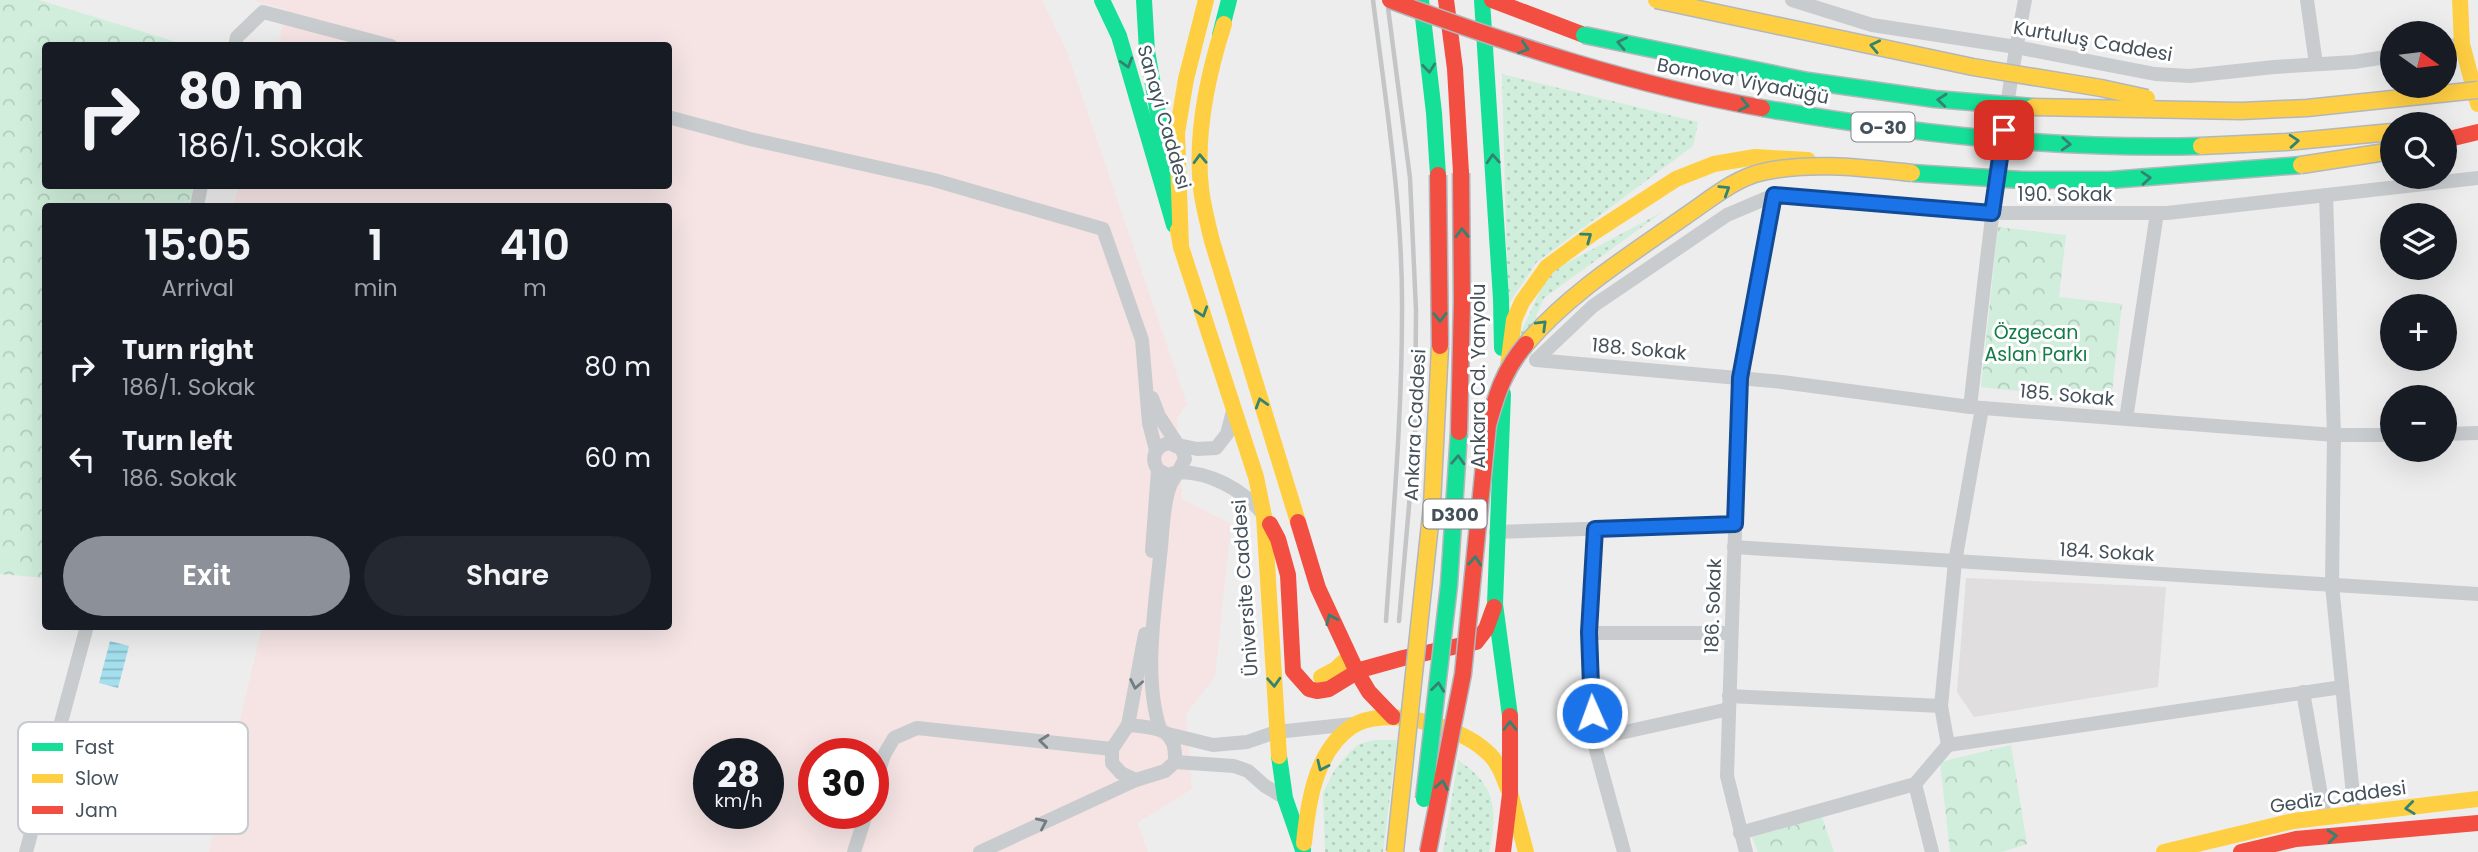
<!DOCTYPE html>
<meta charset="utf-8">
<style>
:root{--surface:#171b24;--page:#242831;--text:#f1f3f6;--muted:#9ea1a6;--accent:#8c9099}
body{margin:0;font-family:Poppins,sans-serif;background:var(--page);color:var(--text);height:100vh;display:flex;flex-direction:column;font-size:26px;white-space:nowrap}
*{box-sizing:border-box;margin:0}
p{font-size:23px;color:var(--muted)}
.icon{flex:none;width:38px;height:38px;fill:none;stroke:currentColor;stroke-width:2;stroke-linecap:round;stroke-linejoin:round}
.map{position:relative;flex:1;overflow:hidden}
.details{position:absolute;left:42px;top:203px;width:630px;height:427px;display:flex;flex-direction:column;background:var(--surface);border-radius:7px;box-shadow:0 7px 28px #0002}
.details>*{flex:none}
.guide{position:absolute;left:42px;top:42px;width:630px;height:147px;border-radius:7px;box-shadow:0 7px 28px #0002;background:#171b24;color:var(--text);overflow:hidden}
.needle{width:46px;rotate:104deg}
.tools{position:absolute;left:2380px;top:21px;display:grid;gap:14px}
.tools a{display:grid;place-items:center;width:77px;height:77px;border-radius:50%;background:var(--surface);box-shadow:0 7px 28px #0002;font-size:35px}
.speed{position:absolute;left:693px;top:738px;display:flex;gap:14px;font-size:35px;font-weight:700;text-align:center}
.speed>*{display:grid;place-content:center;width:91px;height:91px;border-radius:50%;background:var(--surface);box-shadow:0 7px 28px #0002;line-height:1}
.speed small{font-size:18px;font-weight:400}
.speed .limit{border:10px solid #d22;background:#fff;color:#111}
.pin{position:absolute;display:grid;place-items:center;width:60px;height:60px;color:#fff;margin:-30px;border-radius:14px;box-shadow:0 4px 10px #0006}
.me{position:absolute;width:77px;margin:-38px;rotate:358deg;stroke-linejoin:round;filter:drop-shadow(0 0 5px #0008)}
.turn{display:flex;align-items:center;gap:24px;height:147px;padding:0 21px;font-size:32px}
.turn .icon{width:91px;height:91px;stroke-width:2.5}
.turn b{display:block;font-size:49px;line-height:60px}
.eta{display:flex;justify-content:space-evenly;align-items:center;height:119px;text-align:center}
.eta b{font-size:42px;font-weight:600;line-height:49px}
.cta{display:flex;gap:14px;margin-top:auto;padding:14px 21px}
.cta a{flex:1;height:80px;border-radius:42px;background:var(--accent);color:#fff;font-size:28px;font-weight:600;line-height:80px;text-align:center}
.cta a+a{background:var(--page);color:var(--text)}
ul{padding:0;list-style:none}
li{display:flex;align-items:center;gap:21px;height:91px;padding:0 21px}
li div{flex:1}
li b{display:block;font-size:26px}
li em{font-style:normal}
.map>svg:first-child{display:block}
</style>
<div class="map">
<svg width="2478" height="852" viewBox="0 0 2478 852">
<defs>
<pattern id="grass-dots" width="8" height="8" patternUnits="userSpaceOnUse" patternTransform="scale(1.75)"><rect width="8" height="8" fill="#d0eedb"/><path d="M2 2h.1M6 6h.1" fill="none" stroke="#b4cebe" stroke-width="1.8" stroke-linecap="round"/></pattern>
<pattern id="park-crowns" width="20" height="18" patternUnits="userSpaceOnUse" patternTransform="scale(1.75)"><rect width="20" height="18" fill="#d0eedb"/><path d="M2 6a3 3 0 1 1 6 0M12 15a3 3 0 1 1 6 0" fill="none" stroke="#b4cebe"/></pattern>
<pattern id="water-rules" width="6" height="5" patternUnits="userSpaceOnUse" patternTransform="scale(1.75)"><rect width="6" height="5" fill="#a4dfed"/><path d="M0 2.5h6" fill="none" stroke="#87b7c3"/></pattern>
</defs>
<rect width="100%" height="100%" fill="#eeeded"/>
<path fill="#e0dedf" d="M1966 578 2166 587 2158 687 1974 717 1957 692Z"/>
<path fill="#f5e4e3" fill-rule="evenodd" d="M251 0H1042L1066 49 1187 404 1177 418 1182 499 1231 524 1215 677 1186 714 1192 789 1137 823 1148 852H209L262 627 668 626V206H233L239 186H668V46L278 45 287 10ZM709 754H768V814H709ZM814 754H873V814H814Z"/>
<g fill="url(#grass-dots)">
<path d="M1502 74 1698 122 1693 146 1537 262 1508 305Z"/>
<path d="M1664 211 1544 298 1532 326 1519 337 1548 273Z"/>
<path d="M1374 740H1397L1383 852H1325L1323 793 1335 769 1350 752 1359 744Z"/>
<path d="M1458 760C1496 785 1498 810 1489 852H1443Z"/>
</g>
<g fill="url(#park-crowns)">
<path d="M0 0H39L186 45 46 46V186H194L189 206H46L45 578 0 574Z"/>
<path d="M1998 227 2066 235 2059 297 2122 304 2111 401 1981 387Z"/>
<path d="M2011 745 2027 844 2002 852H1950L1940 762Z"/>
<path d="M1822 817 1834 852H1758L1752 837Z"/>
</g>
<path fill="url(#water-rules)" d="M110 641 129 646 118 688 99 683Z"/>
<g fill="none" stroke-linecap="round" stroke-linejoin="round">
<g stroke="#c9ccce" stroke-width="14">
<path d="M1792 0 1872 25 2016 47 2155 74 2190 76 2274 67 2354 62 2392 56"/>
<path d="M2307 0 2316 64"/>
<path d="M235 46 237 37 263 12 391 46"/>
<path d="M2445 47 2462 44"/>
<path d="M668 117 750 139 934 180 1103 229 1142 340 1149 423 1156 450"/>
<path d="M2326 195 2334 435 2332 585 2355 815"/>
<path d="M197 206 201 186"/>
<path d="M1536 360 1593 306 1727 215 1774 195 1992 213H2167L2478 178"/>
<path d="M1536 360 1782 382 1970 407 2334 435H2392"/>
<path d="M1152 398 1159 416 1178 445 1197 449 1216 448 1227 434 1233 411"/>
<path d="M1970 407C1986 271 1999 134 2025 0"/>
<path d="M2126 419 2157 213"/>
<path d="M2445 434 2478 433"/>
<path d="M1595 529 1589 633 1593 739 1624 852"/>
<path d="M1496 532 1735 524"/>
<path d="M1734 547 2478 594"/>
<path d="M1152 551 1158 470C1150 458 1155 446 1169 443L1182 449 1185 459 1178 472 1168 475 1158 470"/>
<path d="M1589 633H1731"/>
<path d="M2303 692 2325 818"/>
<path d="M1729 696 1941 706"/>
<path d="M1128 725 1145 634"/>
<path d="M1160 729C1143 677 1155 610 1160 556 1163 534 1162 507 1170 486 1172 481 1175 477 1178 472 1210 472 1242 489 1263 514"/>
<path d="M1168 734 1213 745 1247 742 1276 732 1353 724"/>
<path d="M1593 739 1729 709"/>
<path d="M1948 745 1941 706 1955 562 1982 408"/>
<path d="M1175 762C1177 727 1157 728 1128 725L1112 749V763L1121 773 1136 780 1165 771 1175 762 1234 766 1248 771 1265 786 1285 798"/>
<path d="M1915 784 1932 852"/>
<path d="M873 789 884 755 894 738 917 728 1112 749"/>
<path d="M1740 833 1915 784 1948 745 2342 687"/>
<path d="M26 852 87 626"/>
<path d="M854 852 866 814"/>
<path d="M980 852 1136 780"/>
<path d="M1746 852 1727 776 1740 378 1774 195"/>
</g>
<g stroke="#16e098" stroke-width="16">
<path d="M1102 0 1119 36 1174 225"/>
<path d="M1144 0 1147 51 1171 188"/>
<path d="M1421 0 1434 113 1438 175"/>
<path d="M1482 0 1501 299 1502 348"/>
<path d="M1220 35 1229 0"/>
<path d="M1503 394 1495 604 1510 716"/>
<path d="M1279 756 1285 798 1303 850"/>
</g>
<g stroke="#ffcf43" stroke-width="16">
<path d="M2460 0 2462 44 2478 104"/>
<path d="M1224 24C1207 77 1195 133 1201 188 1203 206 1208 224 1212 241L1298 522"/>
<path d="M1178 230 1181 247 1256 477 1264 516 1279 756"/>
<path d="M1181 247 1177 133 1186 79 1206 0"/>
<path d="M1507 374 1514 320 1522 302 1547 267 1593 233 1676 179 1714 164 1755 157 1808 160"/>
<path d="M1321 677 1336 669 1349 657"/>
<path d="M1511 796 1526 852"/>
<path d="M1304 843C1308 803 1315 752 1351 727 1384 704 1461 726 1487 752 1498 761 1503 776 1508 789"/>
<path d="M2164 852 2293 821 2478 799"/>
</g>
<g stroke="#f24e42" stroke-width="16">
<path d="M1446 0 1455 69 1461 173"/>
<path d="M1492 0 1584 35"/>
<path d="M2445 140 2478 132"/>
<path d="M1298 522 1318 588 1357 672 1369 692 1393 717"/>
<path d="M1270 524 1278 539 1288 575 1293 671 1309 689 1317 691 1329 689 1360 670 1403 658 1476 642 1486 629 1494 607"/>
<path d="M1503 852 1510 794V716"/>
<path d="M2241 852 2296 839 2478 823"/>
</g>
<g stroke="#c3c5c7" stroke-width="4.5">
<path d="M1373 0C1386 104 1403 208 1402 313 1402 416 1393 518 1386 621"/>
<path d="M1387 0 1410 178 1416 310 1415 437 1399 621"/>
</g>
<g stroke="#b2b7bd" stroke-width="19" stroke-linecap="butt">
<g id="fast-bridge">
<path d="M1584 35 1808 81 1935 99 2033 107"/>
<path d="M1762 108C1907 133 2054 150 2201 146"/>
<path d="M1912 173 2022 180H2110L2301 165"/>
<path d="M1424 799 1449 585 1459 432"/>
</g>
</g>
<g stroke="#b2b7bd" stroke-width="19" stroke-linecap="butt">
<g id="slow-bridge">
<path d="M1656 0 1973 67 2101 88 2147 98"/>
<path d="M2033 107 2241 111 2307 108 2478 90"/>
<path d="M2201 146 2286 142 2392 132"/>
<path d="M2301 165 2392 151"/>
<path d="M1526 344C1569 293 1630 255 1684 217 1708 201 1734 178 1763 172 1811 161 1864 168 1912 173"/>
<path d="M1395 852 1432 505 1440 346"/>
</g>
</g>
<g stroke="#b2b7bd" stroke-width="19" stroke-linecap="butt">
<g id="jam-bridge">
<path d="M1390 0C1511 45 1634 85 1762 108"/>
<path d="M1438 175 1440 346"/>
<path d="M1459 432 1462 301 1461 173"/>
<path d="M1428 852 1463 674 1488 425C1497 393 1504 370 1526 344"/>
</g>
</g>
<use href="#fast-bridge" stroke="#16e098" stroke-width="16"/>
<use href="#slow-bridge" stroke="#ffcf43" stroke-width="16"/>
<use href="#jam-bridge" stroke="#f24e42" stroke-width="16"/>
</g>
<defs><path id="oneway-chevron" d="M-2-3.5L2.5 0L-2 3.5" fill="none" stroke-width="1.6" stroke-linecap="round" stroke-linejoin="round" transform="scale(1.75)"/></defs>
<g stroke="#348270">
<use href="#oneway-chevron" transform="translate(1622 43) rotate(-168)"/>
<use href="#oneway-chevron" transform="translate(1875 46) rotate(-168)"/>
<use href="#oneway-chevron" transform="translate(1524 48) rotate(18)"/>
<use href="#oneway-chevron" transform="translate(1127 63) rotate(73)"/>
<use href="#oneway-chevron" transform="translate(1429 68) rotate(84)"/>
<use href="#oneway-chevron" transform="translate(1942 100) rotate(-175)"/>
<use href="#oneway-chevron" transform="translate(1744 105) rotate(12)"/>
<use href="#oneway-chevron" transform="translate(2294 141) rotate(-4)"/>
<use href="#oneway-chevron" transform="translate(2066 144) rotate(3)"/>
<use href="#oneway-chevron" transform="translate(1200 159) rotate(-92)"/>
<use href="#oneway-chevron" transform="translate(1493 159) rotate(-93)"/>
<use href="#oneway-chevron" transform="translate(2146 178) rotate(-4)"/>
<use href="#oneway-chevron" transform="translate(1725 190) rotate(-32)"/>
<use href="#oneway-chevron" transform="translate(1462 233) rotate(-91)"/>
<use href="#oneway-chevron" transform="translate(1587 237) rotate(-36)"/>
<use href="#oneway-chevron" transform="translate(1202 312) rotate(72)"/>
<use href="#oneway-chevron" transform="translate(1440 317) rotate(89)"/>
<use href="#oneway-chevron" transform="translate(1542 325) rotate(-44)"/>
<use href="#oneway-chevron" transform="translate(1261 403) rotate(-107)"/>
<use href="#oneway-chevron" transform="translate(1458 460) rotate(-87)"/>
<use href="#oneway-chevron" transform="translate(1475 561) rotate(-85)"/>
<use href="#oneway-chevron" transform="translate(1331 619) rotate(-114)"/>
<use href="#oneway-chevron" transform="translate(1274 682) rotate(87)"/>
<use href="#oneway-chevron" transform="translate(1438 687) rotate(-83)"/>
<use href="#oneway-chevron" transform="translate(1510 726) rotate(-90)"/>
<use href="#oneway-chevron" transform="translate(1322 766) rotate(115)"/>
<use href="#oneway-chevron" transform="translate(1442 785) rotate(-79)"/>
<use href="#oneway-chevron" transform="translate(2410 808) rotate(173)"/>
<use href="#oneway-chevron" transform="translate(2332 836) rotate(-5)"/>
</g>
<g stroke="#737b83">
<use href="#oneway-chevron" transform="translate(1136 684) rotate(101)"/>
<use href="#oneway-chevron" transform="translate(1044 741) rotate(-174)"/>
<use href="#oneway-chevron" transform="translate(1042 823) rotate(-25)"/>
</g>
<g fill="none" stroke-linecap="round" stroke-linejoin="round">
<g stroke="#114b97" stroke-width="18">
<path id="route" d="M1592 713 1589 632 1595 529 1735 524 1740 378 1774 195 1992 213 2004 130"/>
</g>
<use href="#route" stroke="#1a73e8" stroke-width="12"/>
</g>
<g text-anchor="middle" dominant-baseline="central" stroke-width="6" stroke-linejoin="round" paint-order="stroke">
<g fill="#fff" stroke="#7c848c" stroke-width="2">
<rect x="1851.5" y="112.5" width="63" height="29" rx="5"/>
<rect x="1423.5" y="499.5" width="63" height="29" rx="5"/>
</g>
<g font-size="18" font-weight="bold" fill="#44505a">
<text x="1883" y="127">O-30</text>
<text x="1455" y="514">D300</text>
</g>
<g font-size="19" fill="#44505a" stroke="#fff">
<text transform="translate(2093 41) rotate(10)">Kurtuluş Caddesi</text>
<text transform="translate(1743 81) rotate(11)">Bornova Viyadüğü</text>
<text transform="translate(1164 117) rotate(74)">Sanayi Caddesi</text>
<text x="2065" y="194">190. Sokak</text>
<text transform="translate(1639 349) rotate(5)">188. Sokak</text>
<text transform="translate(1478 376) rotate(-90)">Ankara Cd. Yanyolu</text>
<text transform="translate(2067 395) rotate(5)">185. Sokak</text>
<text transform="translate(1415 425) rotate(-87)">Ankara Caddesi</text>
<text transform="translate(2107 552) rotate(3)">184. Sokak</text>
<text transform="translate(1245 588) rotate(-94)">Üniversite Caddesi</text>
<text transform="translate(1713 606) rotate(-88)">186. Sokak</text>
<text transform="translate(2338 797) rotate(-8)">Gediz Caddesi</text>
</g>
<g font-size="19" fill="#147c47" stroke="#fff">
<text x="2036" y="332">Özgecan<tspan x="2036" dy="22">Aslan Parkı</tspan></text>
</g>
</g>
<rect x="18" y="722" width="230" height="112" rx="10" fill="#fff" stroke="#c7cace" stroke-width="2"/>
<rect x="32" y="743" width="31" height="8" fill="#16e098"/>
<rect x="32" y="774" width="31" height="9" fill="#ffcf43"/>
<rect x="32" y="806" width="31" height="8" fill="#f24e42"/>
<g font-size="19" fill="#44505a">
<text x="75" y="754">Fast</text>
<text x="75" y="785">Slow</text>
<text x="75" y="817">Jam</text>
</g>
</svg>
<div class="tools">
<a><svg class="needle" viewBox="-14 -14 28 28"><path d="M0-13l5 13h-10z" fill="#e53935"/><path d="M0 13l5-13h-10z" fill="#9ea1a6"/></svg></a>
<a><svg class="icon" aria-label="search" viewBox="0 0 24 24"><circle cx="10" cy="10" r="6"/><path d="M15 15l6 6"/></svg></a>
<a><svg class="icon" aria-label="layers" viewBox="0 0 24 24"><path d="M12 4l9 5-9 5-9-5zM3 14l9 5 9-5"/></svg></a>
<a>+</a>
<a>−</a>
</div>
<div class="speed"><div>28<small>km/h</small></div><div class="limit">30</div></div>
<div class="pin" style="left:2004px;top:130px;background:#d93025"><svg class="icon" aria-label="arrive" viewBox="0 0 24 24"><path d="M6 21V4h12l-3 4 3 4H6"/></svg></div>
<svg class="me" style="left:1592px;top:713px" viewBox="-20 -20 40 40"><circle r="17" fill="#1a73e8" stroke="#fff" stroke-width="3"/><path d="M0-11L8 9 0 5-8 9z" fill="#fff"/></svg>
<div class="guide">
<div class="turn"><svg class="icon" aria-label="right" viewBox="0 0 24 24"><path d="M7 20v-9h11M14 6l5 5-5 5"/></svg><div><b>80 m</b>186/1. Sokak</div></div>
</div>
<section class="details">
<div class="eta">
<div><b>15:05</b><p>Arrival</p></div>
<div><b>1</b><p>min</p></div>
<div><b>410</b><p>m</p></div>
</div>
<ul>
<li><svg class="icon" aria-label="right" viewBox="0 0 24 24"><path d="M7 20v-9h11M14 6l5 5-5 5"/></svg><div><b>Turn right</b><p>186/1. Sokak</p></div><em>80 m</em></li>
<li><svg class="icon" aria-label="left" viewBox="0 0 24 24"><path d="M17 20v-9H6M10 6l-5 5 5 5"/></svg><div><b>Turn left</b><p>186. Sokak</p></div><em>60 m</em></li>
</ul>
<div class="cta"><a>Exit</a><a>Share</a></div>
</section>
</div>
